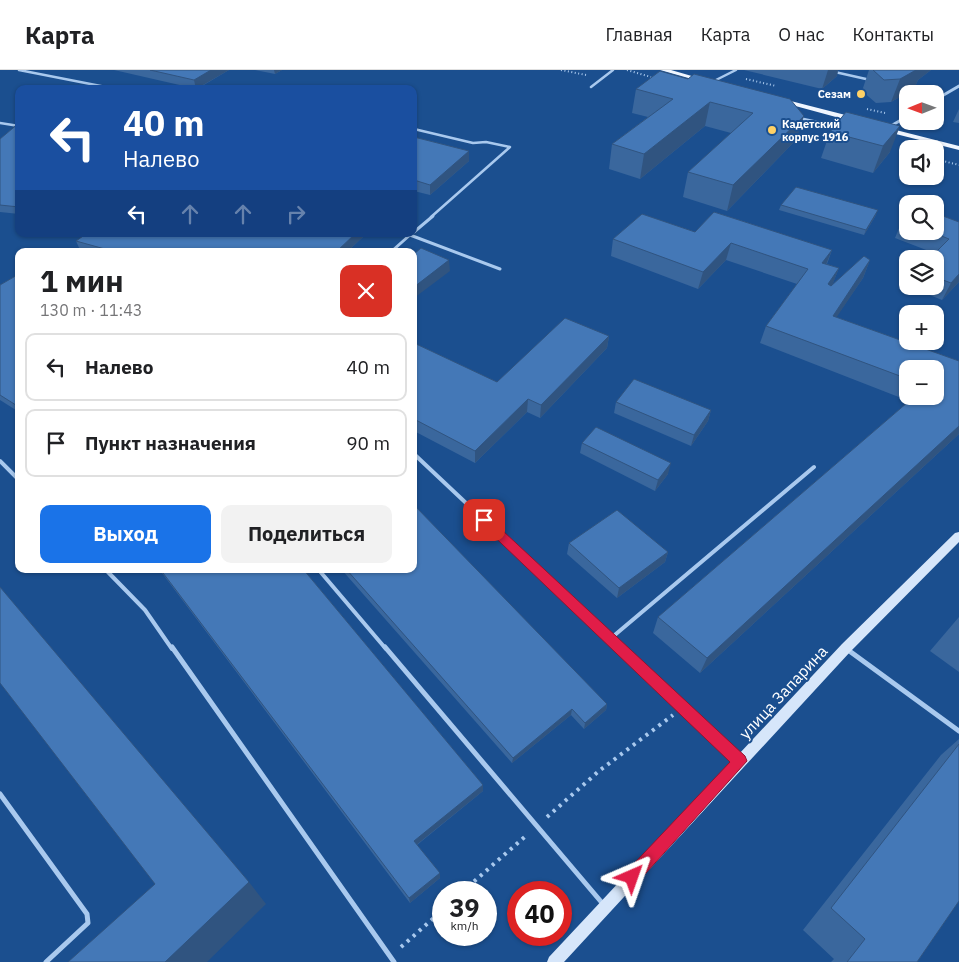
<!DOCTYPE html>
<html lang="ru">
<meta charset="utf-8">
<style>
:root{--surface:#fff;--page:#f2f2f2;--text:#202124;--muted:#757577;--line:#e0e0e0;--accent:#1a73e8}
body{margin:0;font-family:"IBM Plex Sans",sans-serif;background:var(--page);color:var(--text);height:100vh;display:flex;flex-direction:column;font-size:19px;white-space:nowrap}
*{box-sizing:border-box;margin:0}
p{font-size:16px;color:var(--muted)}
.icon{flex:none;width:28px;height:28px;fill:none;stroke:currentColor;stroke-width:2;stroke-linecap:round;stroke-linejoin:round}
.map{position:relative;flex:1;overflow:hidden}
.side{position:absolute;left:15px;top:178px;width:402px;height:325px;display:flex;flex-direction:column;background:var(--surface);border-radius:10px;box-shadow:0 1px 4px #0004}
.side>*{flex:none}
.top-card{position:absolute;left:15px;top:15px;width:402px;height:152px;border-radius:10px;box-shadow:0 1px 4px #0004;background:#1a4fa0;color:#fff;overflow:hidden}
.needle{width:32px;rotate:269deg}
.controls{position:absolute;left:899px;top:15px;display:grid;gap:10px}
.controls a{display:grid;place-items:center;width:45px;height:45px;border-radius:10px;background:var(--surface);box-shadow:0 1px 4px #0004;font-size:25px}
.speed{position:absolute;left:432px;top:811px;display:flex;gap:10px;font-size:25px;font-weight:700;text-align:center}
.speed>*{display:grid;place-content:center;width:65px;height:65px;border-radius:50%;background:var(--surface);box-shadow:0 1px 4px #0004;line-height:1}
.speed small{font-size:12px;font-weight:400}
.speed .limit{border:8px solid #d22;background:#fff;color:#111}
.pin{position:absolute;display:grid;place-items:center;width:42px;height:42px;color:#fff;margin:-21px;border-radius:10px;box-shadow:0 2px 8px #0006}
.me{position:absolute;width:55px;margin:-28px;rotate:43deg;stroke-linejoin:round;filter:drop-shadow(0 0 4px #0008)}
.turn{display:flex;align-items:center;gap:18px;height:105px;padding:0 25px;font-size:22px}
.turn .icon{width:65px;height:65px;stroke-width:2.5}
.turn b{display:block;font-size:35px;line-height:42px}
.lanes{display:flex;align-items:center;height:48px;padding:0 25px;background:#0003;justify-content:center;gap:25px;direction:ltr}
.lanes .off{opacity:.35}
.round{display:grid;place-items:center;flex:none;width:52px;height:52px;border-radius:10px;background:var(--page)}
.summary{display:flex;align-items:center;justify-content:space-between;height:85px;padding:0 25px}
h1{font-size:30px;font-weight:700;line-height:38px}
.cta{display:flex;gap:10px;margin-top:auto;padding:10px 25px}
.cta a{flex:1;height:58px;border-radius:10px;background:var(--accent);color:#fff;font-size:20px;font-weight:700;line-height:58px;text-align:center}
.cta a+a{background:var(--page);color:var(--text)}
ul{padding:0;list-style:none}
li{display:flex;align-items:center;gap:15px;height:68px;margin:0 10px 8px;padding:0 15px;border:2px solid var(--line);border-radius:10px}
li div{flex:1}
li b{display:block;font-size:19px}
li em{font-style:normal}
header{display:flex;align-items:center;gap:30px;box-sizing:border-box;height:70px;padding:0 25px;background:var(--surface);border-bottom:1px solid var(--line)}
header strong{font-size:24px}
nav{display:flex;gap:28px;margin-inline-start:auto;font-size:18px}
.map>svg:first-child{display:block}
</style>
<header>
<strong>Карта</strong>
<nav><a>Главная</a><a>Карта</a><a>О нас</a><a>Контакты</a></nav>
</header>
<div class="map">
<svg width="959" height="892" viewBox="0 0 959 892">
<rect width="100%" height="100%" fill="#1b4f8f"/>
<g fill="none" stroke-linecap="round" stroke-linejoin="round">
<g stroke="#a9c9ee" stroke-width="2" stroke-dasharray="1 2.5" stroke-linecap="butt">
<path d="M561 0 586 5"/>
<path d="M627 0 651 7"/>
<path d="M746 9 776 16"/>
<path d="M867 39 885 43"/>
<path d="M935 89 959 95"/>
</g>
<g stroke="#a9c9ee" stroke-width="4" stroke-dasharray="3 5" stroke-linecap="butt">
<path d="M547 747 599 701 673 645"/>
<path d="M462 822 528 764"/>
<path d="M401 877 444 839"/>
</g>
<g stroke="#a9c9ee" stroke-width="2.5">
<path d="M19 0 116 19"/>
<path d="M826 0 866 9"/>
<path d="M714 11 736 0"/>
<path d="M591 17 613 0"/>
<path d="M799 48 822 53 842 51"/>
<path d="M0 53 19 56"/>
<path d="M414 59 473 73 486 72 510 77 431 147"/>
</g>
<g stroke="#a9c9ee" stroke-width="3">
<path d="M414 162 433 146"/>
<path d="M410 165 500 199"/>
<path d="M392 181 411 164"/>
</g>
<g stroke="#a9c9ee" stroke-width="4">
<path d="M414 384 621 579"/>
<path d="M0 391 19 410"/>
<path d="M105 499 145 540 172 579"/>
<path d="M318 499 386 579"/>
<path d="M610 569 814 397"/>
</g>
<g stroke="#a9c9ee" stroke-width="5">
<path d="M172 577 394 892"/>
<path d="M385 577 603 834"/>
<path d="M619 577 739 690"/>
<path d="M848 580 959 661"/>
<path d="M0 724 87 844 88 853 46 892"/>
</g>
<g stroke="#a9c9ee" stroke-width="3">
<path d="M935 30 959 16"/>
<path d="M889 57 908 46"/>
</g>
<path fill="#d6e6fa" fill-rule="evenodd" d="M959 462V472L850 582 564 892H547L549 887 842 574 955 463Z"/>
<g fill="#f0f6ff" fill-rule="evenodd">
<path d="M660 0H671L709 11 706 13Z"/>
<path d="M779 28 861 49 862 51 858 53 777 31V29Z"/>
<path d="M880 56 959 76V80L880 60Z"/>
</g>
</g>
<g fill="#3a679d" fill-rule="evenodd">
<path d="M114 0H229L197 19Z"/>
<path d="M255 0H282L275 4Z"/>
<path d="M744 0H838L837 6 822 19Z"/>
<path d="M869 0H931L918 10 914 19 891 32 876 33 862 21Z"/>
<path d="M694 4 796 70 727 141 683 127 688 102 731 63 705 56 640 109 609 99 612 74 648 47 632 43 636 19 688 9Z"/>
<path d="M959 39V53L953 52Z"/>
<path d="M846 42 890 82 873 103 821 88 830 62Z"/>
<path d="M19 53V144L0 142V69Z"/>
<path d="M414 67 469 81V91L430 125 414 121Z"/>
<path d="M781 135 876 145 864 165 779 140Z"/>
<path d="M714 142 832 180 827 194 839 198 832 215 864 186 870 190 863 208 836 247 959 291V364L700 603 653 563 658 547 909 331 760 273 766 256 797 214 726 190 698 219 611 186 613 169 642 144 695 162ZM908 299H935V326H908Z"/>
<path d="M908 147V161H935L959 152V212L942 230 910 217V216H935V189L934 183 895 168 902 151Z"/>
<path d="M365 165 348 181H85L80 180 76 171Z"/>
<path d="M19 204V342L0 330V215Z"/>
<path d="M609 266 607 278 540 348 527 342 475 393 414 361V273L497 312Z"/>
<path d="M616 332 711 340 708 351 691 376 614 343Z"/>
<path d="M582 373 668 404 655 421 580 383Z"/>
<path d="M569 473 668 482 665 492 617 528 567 484Z"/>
<path d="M159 499H303L483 715V721L417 775 440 808 410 833Z"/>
<path d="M341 499H414L607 634 606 640 584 659 571 645 512 693Z"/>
<path d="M959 547V602L930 581Z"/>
<path d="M959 669V831L917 892H831L834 889 803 860 941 685Z"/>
</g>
<g fill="#305480">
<path d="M211 0H229L196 19 194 10Z"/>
<path d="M274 0H282L275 4Z"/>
<path d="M828 0H838L837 6 822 19Z"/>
<path d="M914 0H931L918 10 914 19 891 32 900 9Z"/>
<path d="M710 32 705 56 640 109 644 84Z"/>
<path d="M804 46 796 70 727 141 733 115Z"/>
<path d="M900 56 890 82 873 103 883 76Z"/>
<path d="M469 81V91L430 125V115Z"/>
<path d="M878 140 876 145 864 165 866 160Z"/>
<path d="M355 164H364L365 165 348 181H337Z"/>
<path d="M731 173 726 190 698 219 703 202Z"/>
<path d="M832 180 825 197 822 193Z"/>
<path d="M449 190 450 201 414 228V217Z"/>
<path d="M870 190 863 208 826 263 833 246Z"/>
<path d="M839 198 832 216 822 232 828 214Z"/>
<path d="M959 204V212L942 230 951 213Z"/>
<path d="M609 266 607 278 540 348 541 335Z"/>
<path d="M528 329 527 342 475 393V381Z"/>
<path d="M711 340 708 351 691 376 694 365Z"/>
<path d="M959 356V364L700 603 707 588Z"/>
<path d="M671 393 668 404 655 421 658 410Z"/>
<path d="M668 482 665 492 617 528 619 518Z"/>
<path d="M607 634 606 640 584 659 585 653Z"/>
<path d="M572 639 571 645 512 693 513 688Z"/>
<path d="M483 715V721L415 776 414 771Z"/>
<path d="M440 803V808L410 833 409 828Z"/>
<path d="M249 812 266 834 207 892H165Z"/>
</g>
<g fill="#4478b7" stroke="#305480">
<path d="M150 0H211L194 10Z"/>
<path d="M873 0H916L900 9 884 10Z"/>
<path d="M660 1 688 9 694 4 790 29 804 46 733 115 688 102 753 43 710 32 644 84 612 74 673 29 636 19Z"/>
<path d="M846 42 900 56 883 76 830 62Z"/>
<path d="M19 53V137L0 135V69Z"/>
<path d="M414 67 469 81 430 115 414 110Z"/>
<path d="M796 117 878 140 866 160 781 135Z"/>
<path d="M714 142 832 180 822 193 839 198 828 214 831 216 864 186 870 190 833 246 959 291V356L707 588 658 547 915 326H935V299H908V309L766 256 808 199 731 173 703 202 613 169 642 144 695 162Z"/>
<path d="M935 143 959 152V204L951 213 935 207V189H929L949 169 929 161H935Z"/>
<path d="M908 147V153L902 151Z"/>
<path d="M86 164H355L337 181H112L76 171Z"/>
<path d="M421 178 449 190 414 217V184Z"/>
<path d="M19 204V337L0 325V215Z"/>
<path d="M565 248 609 266 541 335 528 329 475 381 414 349V273L497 312Z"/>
<path d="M634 309 711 340 694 365 616 332Z"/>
<path d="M596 357 671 393 658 410 582 373Z"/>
<path d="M414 435 607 634 585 653 572 639 513 688 346 499H414Z"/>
<path d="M617 440 668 482 619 518 569 473Z"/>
<path d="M160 499H303L483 715 414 771 440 803 409 828Z"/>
<path d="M0 517 249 812 165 892H68L155 814 0 613Z"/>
<path d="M959 674V831L917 892H847L865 869 831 838Z"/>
</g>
<path fill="#e11d48" stroke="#92132f" d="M484 446 488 447 745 686 747 691 637 813 632 815 626 813 624 807 626 802 730 692 480 453V447Z"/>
<g fill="#ffd166" stroke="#1b4f8f" stroke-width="2">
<circle cx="861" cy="24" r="5"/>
<circle cx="772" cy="60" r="5"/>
</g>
<g text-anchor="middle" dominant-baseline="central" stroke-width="4" stroke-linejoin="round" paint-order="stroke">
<g font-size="11" font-weight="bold" fill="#fff" stroke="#1b4f8f" text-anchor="end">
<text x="851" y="24">Сезам</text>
<text x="782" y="54" text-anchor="start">Кадетский<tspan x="782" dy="13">корпус 1916</tspan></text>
</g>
<g font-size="16" fill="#fff" stroke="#1b4f8f">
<text transform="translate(783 622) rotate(-47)">улица Запарина</text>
</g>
</g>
</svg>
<div class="controls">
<a><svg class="needle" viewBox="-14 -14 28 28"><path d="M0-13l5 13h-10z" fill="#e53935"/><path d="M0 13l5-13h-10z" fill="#757577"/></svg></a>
<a><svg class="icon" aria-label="sound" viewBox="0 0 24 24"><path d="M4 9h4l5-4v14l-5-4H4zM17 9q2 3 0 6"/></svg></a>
<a><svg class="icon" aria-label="search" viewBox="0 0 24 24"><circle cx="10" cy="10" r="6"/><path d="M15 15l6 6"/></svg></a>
<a><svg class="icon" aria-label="layers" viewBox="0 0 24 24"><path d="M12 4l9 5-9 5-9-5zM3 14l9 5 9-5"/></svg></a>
<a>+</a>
<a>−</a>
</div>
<div class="speed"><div>39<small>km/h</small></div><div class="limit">40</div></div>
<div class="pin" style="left:484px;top:450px;background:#d93025"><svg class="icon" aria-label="arrive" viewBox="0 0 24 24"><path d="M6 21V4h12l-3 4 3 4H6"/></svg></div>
<svg class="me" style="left:632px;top:807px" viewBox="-20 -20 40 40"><path d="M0-17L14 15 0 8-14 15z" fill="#e11d48" stroke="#fff" stroke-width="4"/></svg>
<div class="top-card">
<div class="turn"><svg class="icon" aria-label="left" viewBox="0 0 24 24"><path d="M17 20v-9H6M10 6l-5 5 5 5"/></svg><div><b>40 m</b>Налево</div></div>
<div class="lanes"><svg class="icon" aria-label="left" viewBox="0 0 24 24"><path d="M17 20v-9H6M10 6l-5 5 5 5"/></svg><svg class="icon off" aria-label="ahead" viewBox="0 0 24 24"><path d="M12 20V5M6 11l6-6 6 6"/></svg><svg class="icon off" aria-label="ahead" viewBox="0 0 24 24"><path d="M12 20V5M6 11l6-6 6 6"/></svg><svg class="icon off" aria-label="right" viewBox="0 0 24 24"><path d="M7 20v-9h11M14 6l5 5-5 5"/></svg></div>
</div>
<section class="side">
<div class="summary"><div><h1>1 мин</h1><p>130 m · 11:43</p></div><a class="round" style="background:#d93025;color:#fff"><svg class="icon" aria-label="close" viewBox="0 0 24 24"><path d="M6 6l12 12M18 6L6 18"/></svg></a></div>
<ul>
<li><svg class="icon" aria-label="left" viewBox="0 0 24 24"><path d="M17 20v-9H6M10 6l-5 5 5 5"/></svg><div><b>Налево</b></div><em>40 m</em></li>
<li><svg class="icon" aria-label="arrive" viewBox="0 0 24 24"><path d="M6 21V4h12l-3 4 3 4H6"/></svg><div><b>Пункт назначения</b></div><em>90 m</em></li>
</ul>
<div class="cta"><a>Выход</a><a>Поделиться</a></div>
</section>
</div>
